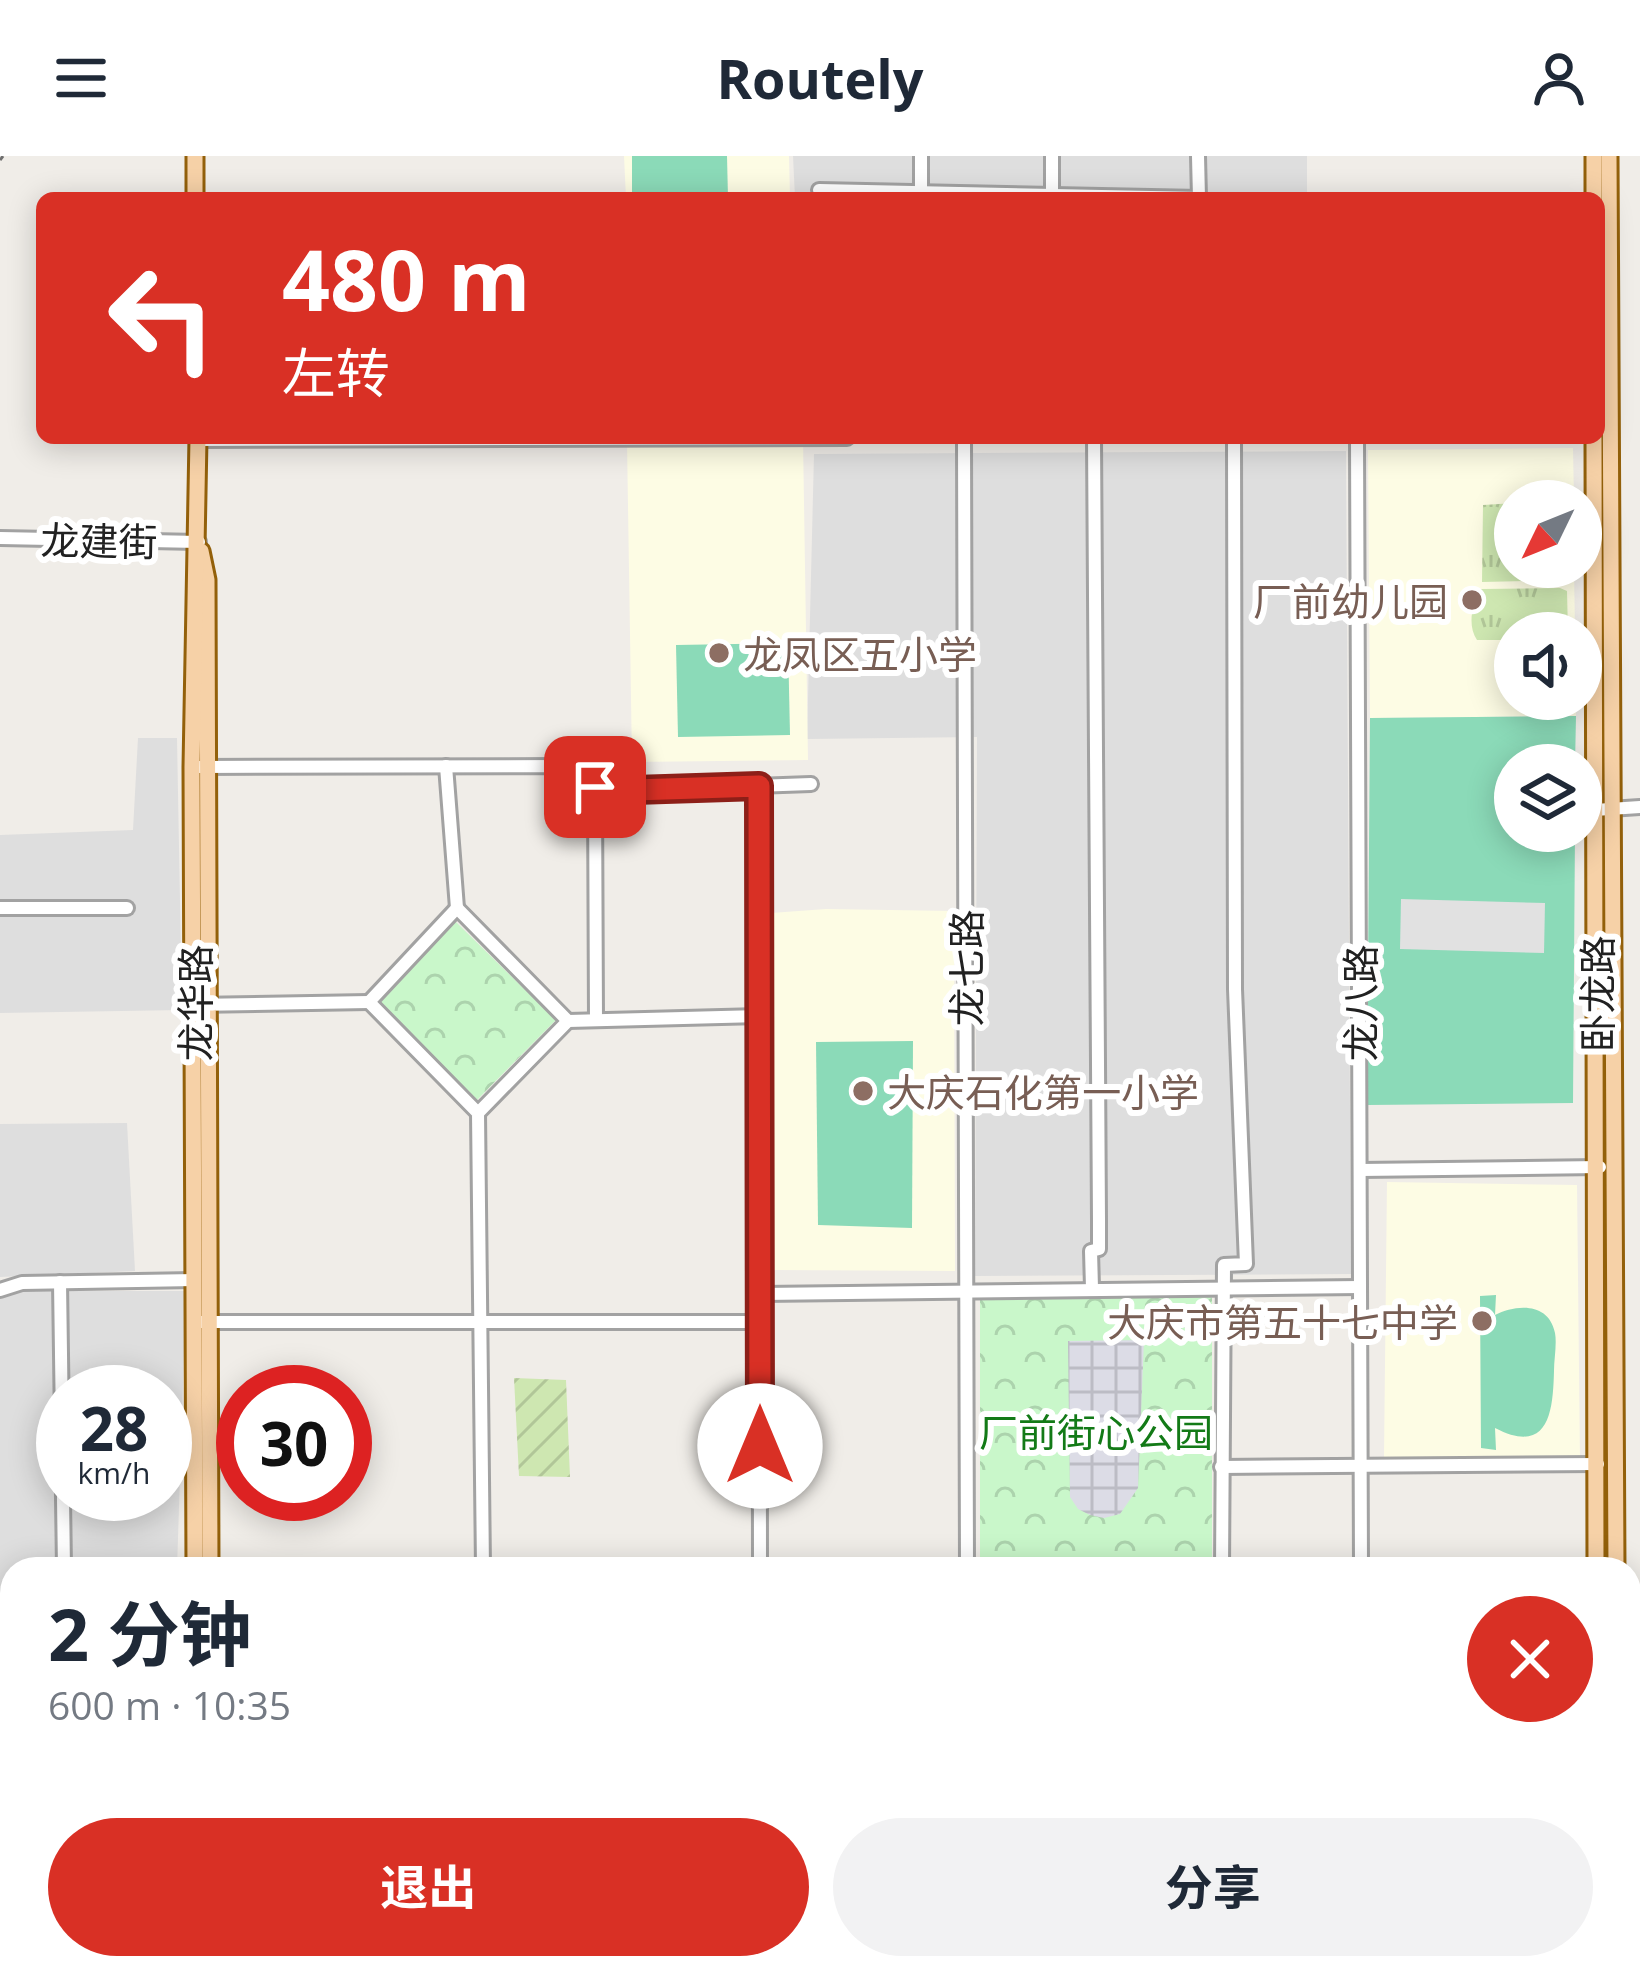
<!DOCTYPE html>
<html lang="zh">
<meta charset="utf-8">
<style>
:root{--surface:#fff;--page:#f2f2f3;--text:#1f2937;--muted:#747a83;--accent:#d93025}
body{margin:0;font-family:"Open Sans","Noto Sans SC",sans-serif;background:var(--page);color:var(--text);height:100vh;display:flex;flex-direction:column;font-size:45px;white-space:nowrap}
*{box-sizing:border-box;margin:0}
p{font-size:39px;color:var(--muted)}
.icon{flex:none;width:66px;height:66px;fill:none;stroke:currentColor;stroke-width:2;stroke-linecap:round;stroke-linejoin:round}
.map{position:relative;flex:1;overflow:hidden}
.drawer{position:absolute;left:0px;top:1401px;width:1641px;height:423px;display:flex;flex-direction:column;background:var(--surface);border-radius:36px 36px 0 0;box-shadow:0 6px 30px #0003}
.drawer>*{flex:none}
.top-card{position:absolute;left:36px;top:36px;width:1569px;height:252px;border-radius:18px;box-shadow:0 6px 30px #0003;background:#d93025;color:#fff;overflow:hidden}
.needle{width:78px;rotate:227deg}
.buttons{position:absolute;left:1494px;top:324px;display:grid;gap:24px}
.buttons a{display:grid;place-items:center;width:108px;height:108px;border-radius:50%;background:var(--surface);box-shadow:0 6px 30px #0003;font-size:60px}
.speed{position:absolute;left:36px;top:1209px;display:flex;gap:24px;font-size:60px;font-weight:700;text-align:center}
.speed>*{display:grid;place-content:center;width:156px;height:156px;border-radius:50%;background:var(--surface);box-shadow:0 6px 30px #0003;line-height:1}
.speed small{font-size:30px;font-weight:400}
.speed .limit{border:18px solid #d22;background:#fff;color:#111}
.pin{position:absolute;display:grid;place-items:center;width:102px;height:102px;color:#fff;margin:-51px;border-radius:24px;box-shadow:0 6px 18px #0006}
.me{position:absolute;width:132px;margin:-66px;rotate:0deg;stroke-linejoin:round;filter:drop-shadow(0 0 9px #0008)}
.turn{display:flex;align-items:center;gap:42px;height:252px;padding:0 48px;font-size:54px}
.turn .icon{width:156px;height:156px;stroke-width:2.5}
.turn b{display:block;font-size:84px;line-height:102px}
.round{display:grid;place-items:center;flex:none;width:126px;height:126px;border-radius:63px;background:var(--page)}
.summary{display:flex;align-items:center;justify-content:space-between;height:204px;padding:0 48px}
h1{font-size:72px;font-weight:700;line-height:90px}
.primary-button{display:flex;gap:24px;margin-top:auto;padding:24px 48px}
.primary-button a{flex:1;height:138px;border-radius:72px;background:var(--accent);color:#fff;font-size:48px;font-weight:700;line-height:138px;text-align:center}
.primary-button a+a{background:var(--page);color:var(--text)}
header{display:flex;justify-content:space-between;align-items:center;height:156px;padding:0 48px;background:var(--surface);font-size:54px;font-weight:700}
.map>svg:first-child{display:block}
</style>
<header><svg class="icon" aria-label="menu" viewBox="0 0 24 24"><path d="M4 6h16M4 12h16M4 18h16"/></svg>Routely<svg class="icon" aria-label="person" viewBox="0 0 24 24"><circle cx="12" cy="8" r="4"/><path d="M4 21q1-7 8-7t8 7"/></svg></header>
<div class="map">
<svg width="1640" height="1823" viewBox="0 0 1640 1823">
<defs>
<pattern id="grass-tufts" width="24" height="20" patternUnits="userSpaceOnUse" patternTransform="scale(3)"><rect width="24" height="20" fill="#cee7b1"/><path d="M3 7l-1-3M5 7V3M7 7l1-3M15 17l-1-3M17 17v-4M19 17l1-3" fill="none" stroke="#b1c698"/></pattern>
<pattern id="park-crowns" width="20" height="18" patternUnits="userSpaceOnUse" patternTransform="scale(3)"><rect width="20" height="18" fill="#c9f7ca"/><path d="M2 6a3 3 0 1 1 6 0M12 15a3 3 0 1 1 6 0" fill="none" stroke="#acd3ad"/></pattern>
<pattern id="garden-furrows" width="10" height="10" patternUnits="userSpaceOnUse" patternTransform="scale(3)"><rect width="10" height="10" fill="#cee7b1"/><path d="M-1 1l2-2M0 10L10 0M9 11l2-2" fill="none" stroke="#b1c698"/></pattern>
<pattern id="plaza-grid" width="8" height="8" patternUnits="userSpaceOnUse" patternTransform="scale(3)"><rect width="8" height="8" fill="#dcdce6"/><path d="M0 4h8M4 0v8" fill="none" stroke="#bcbcc5"/></pattern>
</defs>
<rect width="100%" height="100%" fill="#f0ede8"/>
<g fill="#dedede" fill-rule="evenodd">
<path d="M793 0H1307V42H795Z"/>
<path d="M1346 295 1351 1118 975 1120 977 581 807 583 814 298Z"/>
<path d="M138 582H177L182 854 0 857V679L133 674Z"/>
<path d="M127 967 135 1115 0 1121V968Z"/>
<path d="M26 1135H186L177 1413H12V1576L0 1575V1141ZM63 1236H165V1338H63Z"/>
</g>
<rect fill="#f0d8d8" x="787" y="1812" width="213" height="11"/>
<g fill="#fdfce4">
<path d="M624 0H789L790 42H626Z"/>
<path d="M803 283 808 604 632 606 627 286Z"/>
<path d="M1573 292 1574 345H1515V411H1574L1575 477H1515V543H1576V560L1370 562 1368 294Z"/>
<path d="M826 753 954 755 955 1115 773 1114 771 757Z"/>
<path d="M1387 1026 1577 1029 1580 1306 1384 1301Z"/>
</g>
<g fill="url(#grass-tufts)">
<path d="M1515 347V411H1532L1531 425 1482 426 1483 349Z"/>
<path d="M1560 432 1567 435 1568 477H1515V484H1477C1467 469 1472 448 1481 433Z"/>
</g>
<g fill="url(#park-crowns)">
<path d="M456 766 556 864 477 944 377 846Z"/>
<path d="M1212 1137V1411L980 1413V1138Z"/>
</g>
<path fill="url(#garden-furrows)" d="M514 1222 566 1224 570 1321 519 1320Z"/>
<g fill="#8bdab8">
<path d="M632 0H727L728 42H632Z"/>
<path d="M788 487 790 579 678 581 676 489Z"/>
<path d="M1576 560 1575 609H1515V675H1575L1573 947 1367 949 1370 562Z"/>
<path d="M913 885 912 1072 818 1069 816 886Z"/>
<path d="M1496 1139 1495 1159C1516 1148 1549 1146 1555 1177 1557 1188 1554 1203 1554 1215 1553 1255 1549 1300 1495 1272L1496 1294 1481 1292 1480 1140Z"/>
</g>
<path fill="#e1e1e1" d="M1401 743 1545 747 1544 797 1400 793Z"/>
<path fill="url(#plaza-grid)" d="M1144 1184 1138 1332 1120 1358 1104 1362 1090 1359 1078 1353 1070 1341 1068 1185Z"/>
<g fill="none" stroke-linecap="round" stroke-linejoin="round">
<g stroke="#a2a2a2" stroke-width="18">
<g id="minor">
<path d="M1052 0V42"/>
<path d="M1198 0 1199 42"/>
<path d="M819 34 1200 42"/>
<path d="M921 41V0"/>
<path d="M964 282 967 1413"/>
<path d="M1357 282 1361 1413"/>
<path d="M198 284 847 282"/>
<path d="M0 382 199 386"/>
<path d="M446 610 457 752"/>
<path d="M199 611 562 610 603 635 811 628"/>
<path d="M759 630 760 1413"/>
<path d="M595 631 596 864"/>
<path d="M1595 654 1640 651"/>
<path d="M0 752H127"/>
<path d="M194 849 369 846"/>
<path d="M568 865 760 860"/>
<path d="M478 957 568 865 457 752 369 846 478 957 483 1413"/>
<path d="M1360 1014 1600 1011"/>
<path d="M60 1126 64 1413"/>
<path d="M1092 1132 1091 1095 1099 1093V1064L1094 282"/>
<path d="M0 1134 22 1127 195 1124"/>
<path d="M760 1138 1360 1131"/>
<path d="M196 1166H760"/>
<path d="M1221 1311 1598 1308"/>
<path d="M1222 1413 1224 1109 1246 1108 1235 833 1234 282"/>
<path d="M0 1530H12"/>
<path d="M481 1823V1812"/>
<path d="M759 1823V1812"/>
</g>
</g>
<g stroke="#93600a" stroke-width="21">
<g id="major">
<path d="M195 0V42"/>
<path d="M1594 0V42"/>
<path d="M1609 0 1616 1413"/>
<path d="M1594 282 1596 1413"/>
<path d="M201 395 207 424 210 1413"/>
<path d="M195 1413 192 611 198 282"/>
<path d="M1629 1477 1640 1499"/>
<path d="M1629 1506 1640 1511"/>
<path d="M0 1596H12"/>
<path d="M1629 1605 1640 1599"/>
<path d="M0 1616H12"/>
<path d="M195 1812V1823"/>
<path d="M211 1812V1823"/>
</g>
</g>
<use href="#minor" stroke="#fff" stroke-width="12"/>
<use href="#major" stroke="#f6d1a7" stroke-width="15"/>
<path stroke="#6f6f6f" stroke-width="3" stroke-dasharray="24 24" stroke-linecap="butt" d="M0 4 3 0"/>
</g>
<g fill="none" stroke-linecap="round" stroke-linejoin="round">
<g stroke="#8d1f18" stroke-width="30">
<path id="route" d="M595 631 603 635 759 630 760 1290"/>
</g>
<use href="#route" stroke="#d93025" stroke-width="21"/>
</g>
<g fill="#8d6e63" stroke="#fff" stroke-width="4.5">
<circle cx="1472" cy="444" r="12"/>
<circle cx="719" cy="497" r="12"/>
<circle cx="863" cy="935" r="12"/>
<circle cx="1482" cy="1165" r="12"/>
</g>
<g text-anchor="middle" dominant-baseline="central" stroke-width="12" stroke-linejoin="round" paint-order="stroke">
<g font-size="39" fill="#212121" stroke="#fff">
<text transform="translate(99 384) rotate(1)">龙建街</text>
<text transform="translate(965 812) rotate(-90)">龙七路</text>
<text transform="translate(1596 838) rotate(-90)">卧龙路</text>
<text transform="translate(194 847) rotate(-90)">龙华路</text>
<text transform="translate(1359 847) rotate(-90)">龙八路</text>
</g>
<g font-size="39" fill="#785e54" stroke="#fff" text-anchor="end">
<text x="1448" y="444">厂前幼儿园</text>
<text x="743" y="497" text-anchor="start">龙凤区五小学</text>
<text x="887" y="935" text-anchor="start">大庆石化第一小学</text>
<text x="1458" y="1165">大庆市第五十七中学</text>
</g>
<g font-size="39" fill="#137a17" stroke="#fff">
<text x="1096" y="1275">厂前街心公园</text>
</g>
</g>
</svg>
<div class="buttons">
<a><svg class="needle" viewBox="-14 -14 28 28"><path d="M0-13l5 13h-10z" fill="#e53935"/><path d="M0 13l5-13h-10z" fill="#747a83"/></svg></a>
<a><svg class="icon" aria-label="sound" viewBox="0 0 24 24"><path d="M4 9h4l5-4v14l-5-4H4zM17 9q2 3 0 6"/></svg></a>
<a><svg class="icon" aria-label="layers" viewBox="0 0 24 24"><path d="M12 4l9 5-9 5-9-5zM3 14l9 5 9-5"/></svg></a>
</div>
<div class="speed"><div>28<small>km/h</small></div><div class="limit">30</div></div>
<div class="pin" style="left:595px;top:631px;background:#d93025"><svg class="icon" aria-label="arrive" viewBox="0 0 24 24"><path d="M6 21V4h12l-3 4 3 4H6"/></svg></div>
<svg class="me" style="left:760px;top:1290px" viewBox="-20 -20 40 40"><circle r="19" fill="#fff"/><path d="M0-13L10 11 0 6-10 11z" fill="#d93025"/></svg>
<div class="top-card">
<div class="turn"><svg class="icon" aria-label="left" viewBox="0 0 24 24"><path d="M17 20v-9H6M10 6l-5 5 5 5"/></svg><div><b>480 m</b>左转</div></div>
</div>
<section class="drawer">
<div class="summary"><div><h1>2 分钟</h1><p>600 m · 10:35</p></div><a class="round" style="background:#d93025;color:#fff"><svg class="icon" aria-label="close" viewBox="0 0 24 24"><path d="M6 6l12 12M18 6L6 18"/></svg></a></div>
<div class="primary-button"><a>退出</a><a>分享</a></div>
</section>
</div>
